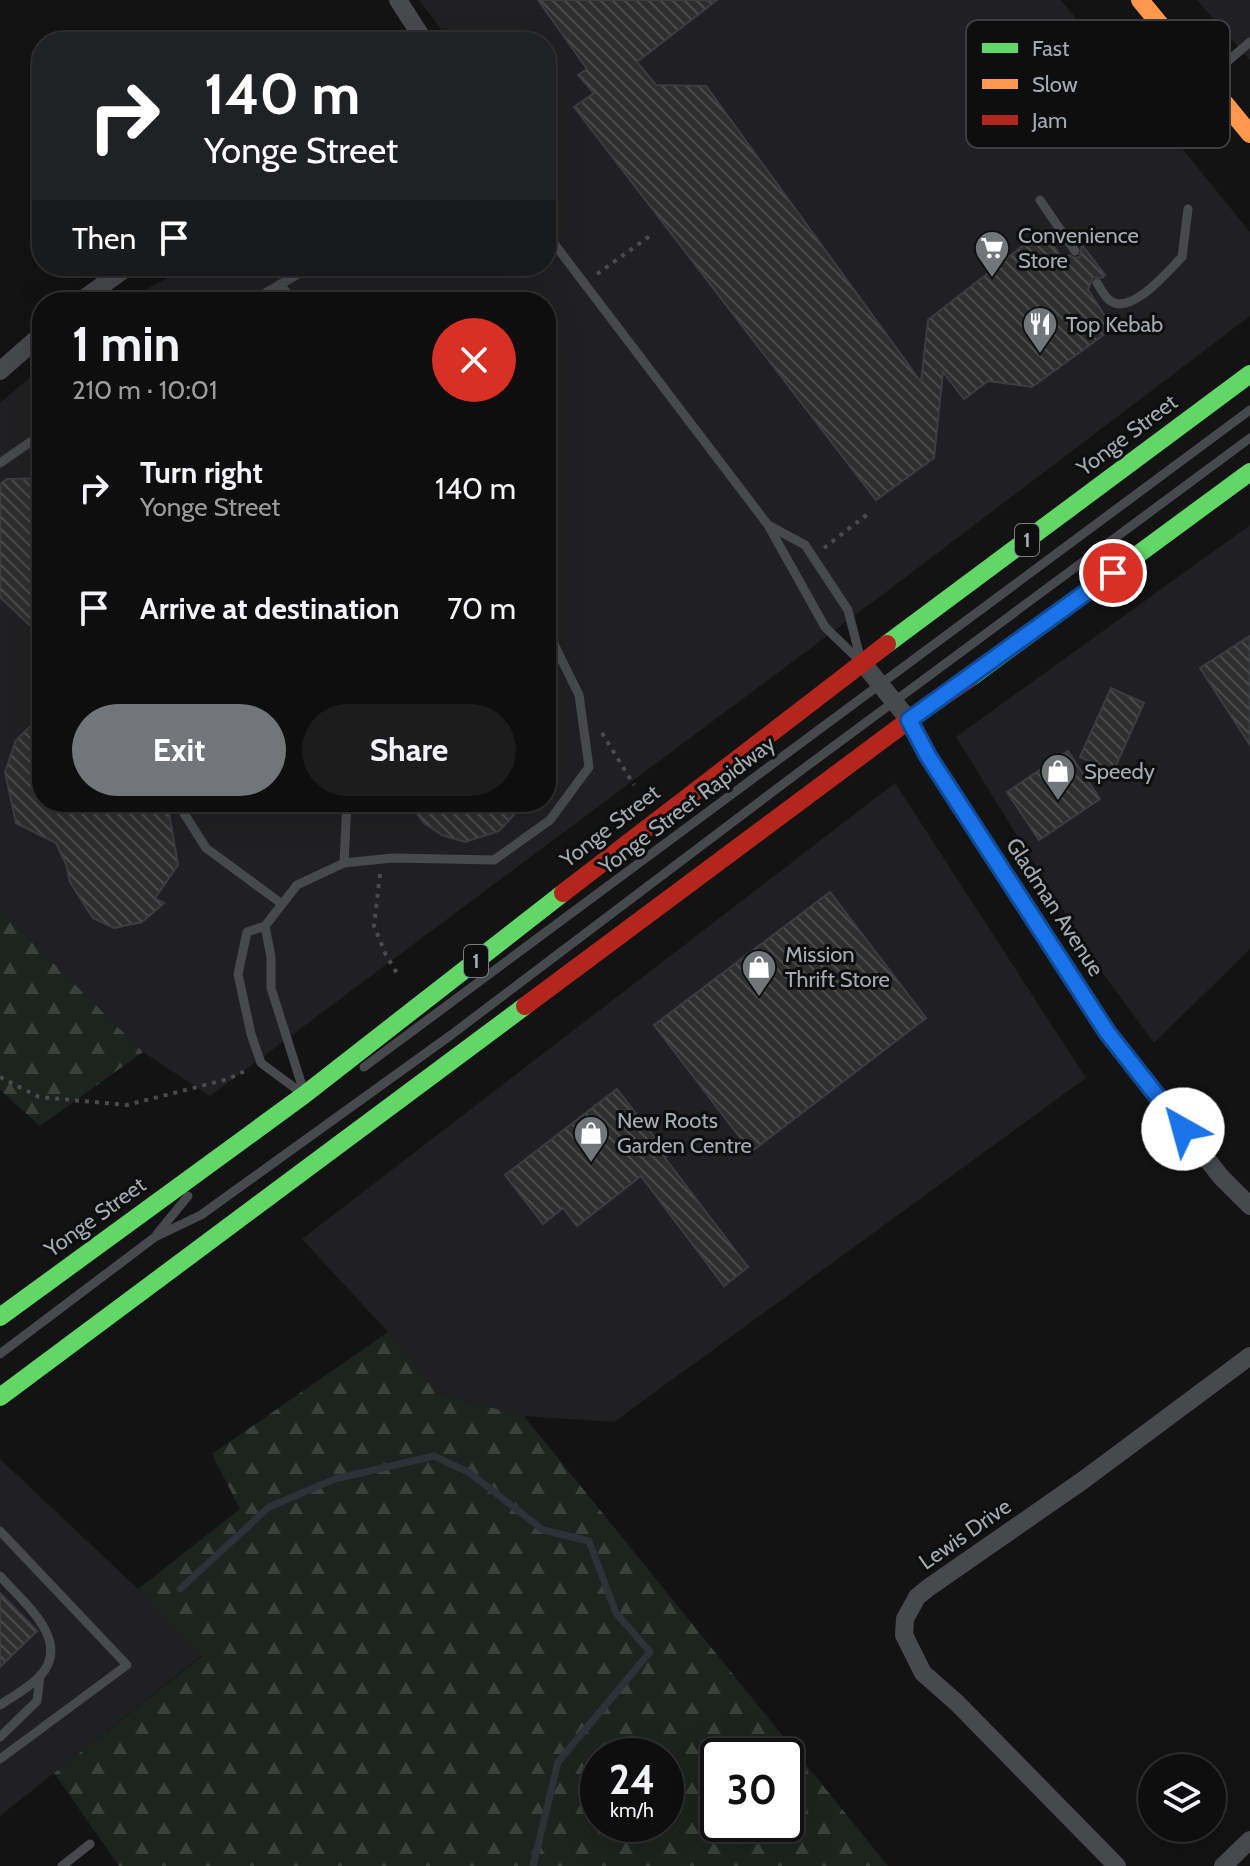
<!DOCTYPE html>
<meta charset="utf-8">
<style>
:root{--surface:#0e0e0f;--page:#1c1c1d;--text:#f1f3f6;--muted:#9b9c9e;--line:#2e2e2f;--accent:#72767b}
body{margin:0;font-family:Cabin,sans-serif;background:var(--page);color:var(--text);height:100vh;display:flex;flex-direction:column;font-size:30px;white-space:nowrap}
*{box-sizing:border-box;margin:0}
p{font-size:26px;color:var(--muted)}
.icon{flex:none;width:44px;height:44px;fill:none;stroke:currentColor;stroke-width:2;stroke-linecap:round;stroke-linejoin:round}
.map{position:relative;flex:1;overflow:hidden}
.details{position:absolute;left:32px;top:292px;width:524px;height:520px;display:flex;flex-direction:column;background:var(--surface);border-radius:32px;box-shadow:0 8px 32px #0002,0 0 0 2px var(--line)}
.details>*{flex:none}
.banner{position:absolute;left:32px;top:32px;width:524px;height:244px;border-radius:32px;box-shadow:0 8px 32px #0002,0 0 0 2px var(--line);background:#202124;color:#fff;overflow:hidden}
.buttons{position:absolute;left:1138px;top:1754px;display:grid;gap:16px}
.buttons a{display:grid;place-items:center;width:88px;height:88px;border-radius:50%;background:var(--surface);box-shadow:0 8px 32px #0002,0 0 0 2px var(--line);font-size:40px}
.speed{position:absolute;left:580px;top:1738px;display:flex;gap:16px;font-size:40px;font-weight:700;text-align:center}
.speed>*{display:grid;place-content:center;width:104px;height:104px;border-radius:50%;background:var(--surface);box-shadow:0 8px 32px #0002,0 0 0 2px var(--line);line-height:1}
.speed small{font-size:20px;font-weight:400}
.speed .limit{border:4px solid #111;border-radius:12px;background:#fff;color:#111}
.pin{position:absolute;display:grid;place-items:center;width:68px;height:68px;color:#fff;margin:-34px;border:4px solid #fff;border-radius:50%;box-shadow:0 2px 8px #0007}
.me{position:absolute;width:88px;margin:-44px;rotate:322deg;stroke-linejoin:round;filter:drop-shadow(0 0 6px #0008)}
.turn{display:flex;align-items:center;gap:28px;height:168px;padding:0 40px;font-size:36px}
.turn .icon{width:104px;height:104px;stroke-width:2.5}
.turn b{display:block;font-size:56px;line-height:68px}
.then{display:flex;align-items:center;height:76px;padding:0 40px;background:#0003;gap:16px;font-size:30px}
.round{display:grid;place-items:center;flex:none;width:84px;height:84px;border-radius:42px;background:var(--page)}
.summary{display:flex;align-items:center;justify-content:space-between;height:136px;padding:0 40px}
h1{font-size:48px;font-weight:700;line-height:60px}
.action{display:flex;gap:16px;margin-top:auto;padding:16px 40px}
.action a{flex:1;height:92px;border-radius:48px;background:var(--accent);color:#fff;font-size:32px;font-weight:700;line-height:92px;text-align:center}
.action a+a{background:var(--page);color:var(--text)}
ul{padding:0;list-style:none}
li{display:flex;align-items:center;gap:24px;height:120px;padding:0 40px}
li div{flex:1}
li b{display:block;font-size:30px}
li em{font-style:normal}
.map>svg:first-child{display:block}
</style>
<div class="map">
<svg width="1250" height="1866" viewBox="0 0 1250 1866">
<defs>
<pattern id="forest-firs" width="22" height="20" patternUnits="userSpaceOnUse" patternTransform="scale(2)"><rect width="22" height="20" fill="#1d231e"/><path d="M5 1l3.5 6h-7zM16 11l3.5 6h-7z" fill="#3b403c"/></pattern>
<pattern id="building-back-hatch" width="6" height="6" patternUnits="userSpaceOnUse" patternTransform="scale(2)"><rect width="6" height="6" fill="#2e2e2f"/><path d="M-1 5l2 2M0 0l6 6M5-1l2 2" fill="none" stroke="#494a4b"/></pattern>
</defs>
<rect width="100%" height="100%" fill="#131314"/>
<g fill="#202022">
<path d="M419 0H1061L1250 232V316L886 592 210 1096 143 1052 0 910V403L42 367V802H546V302H123L189 266H546V42H445L446 36Z"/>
<path d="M1197 0H1250V60Z"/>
<path d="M1250 525V949L1154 1043 1099 968 956 737Z"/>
<path d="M895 783 1086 1078 614 1422 524 1416 439 1394 388 1332 302 1239Z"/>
<path d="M0 1459 138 1589 202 1655 0 1816Z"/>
</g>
<g fill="url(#forest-firs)" fill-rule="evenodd">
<path d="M0 910 143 1052 40 1126 0 1090Z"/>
<path d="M388 1332 439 1394 524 1416 888 1866H119L54 1773 202 1656 138 1589 240 1509 212 1454ZM598 1756H666V1824H598ZM718 1756H786V1824H718Z"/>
</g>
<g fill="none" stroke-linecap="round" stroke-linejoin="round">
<path stroke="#2b3338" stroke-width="7" d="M180 1589 269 1507 335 1479 434 1456 470 1473 543 1530 589 1541 616 1613 650 1652 558 1762 533 1866"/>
</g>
<g fill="url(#building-back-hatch)" stroke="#3c3d40" stroke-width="2">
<path d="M538 0H717L637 62 656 85 706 86 921 382 928 320 1043 230 1063 260 1069 255 1075 258 1080 257 1082 245 1105 275 1102 278 1093 277 1088 290 1113 328 1032 387 988 381 964 399 943 372 934 458 876 500 574 107 594 93 578 75 587 69Z"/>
<path d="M42 478V637L0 597V484L7 479Z"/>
<path d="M1250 636V745L1200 668Z"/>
<path d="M1111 688 1144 703 1113 772 1080 757Z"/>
<path d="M42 715V802H167L178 865 155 898 164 903 142 922 114 928 93 918 70 882 66 864 56 843 16 823 5 772 16 740Z"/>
<path d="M1068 751 1100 799 1039 840 1007 792Z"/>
<path d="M408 802H526L499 831 465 842 442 835 424 823Z"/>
<path d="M830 892 926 1018 751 1152 654 1025Z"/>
<path d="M617 1089 668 1155 665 1158 748 1267 724 1286 641 1176 577 1226 563 1208 543 1224 505 1175Z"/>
<path d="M0 1593 37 1631 0 1667Z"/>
</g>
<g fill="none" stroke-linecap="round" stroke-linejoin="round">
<g stroke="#494b4d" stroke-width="4" stroke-dasharray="4 6" stroke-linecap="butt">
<path d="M597 274 654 233"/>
<path d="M824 548 869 513"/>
<path d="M602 733 634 785"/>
<path d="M380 874 374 926 386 955 398 975"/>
<path d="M0 1077 39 1097 127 1105 228 1079 247 1070"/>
</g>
<g stroke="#48494c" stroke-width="9">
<path d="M1207 79 1250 42"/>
<path d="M1040 200 1075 251"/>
<path d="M546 233 768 525 825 627 857 658"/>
<path d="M1097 283C1100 288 1104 295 1108 299 1129 319 1168 271 1182 257L1188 209"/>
<path d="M280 284 294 302"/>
<path d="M250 302 312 266"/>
<path d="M0 463 42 434"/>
<path d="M768 525 805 545 848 610 860 657"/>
<path d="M181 802 180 807 206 848 282 904"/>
<path d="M344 863 347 802"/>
<path d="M265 926 271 957V988L303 1089"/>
<path d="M364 1067 1250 410"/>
<path d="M299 1091 261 1063 251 1034 238 974 247 932 265 926 297 885 344 863 393 858 494 860 550 820 589 767 579 695 546 628"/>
<path d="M157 1234 188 1196"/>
<path d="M0 1354 155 1237 201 1215 451 1035 803 769 1250 438"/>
<path d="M0 1531 127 1665 0 1759"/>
<path d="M0 1576C22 1601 72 1640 41 1675 31 1687 13 1696 0 1705"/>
<path d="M0 1737 37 1701 40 1676"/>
<path d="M62 1866 90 1844"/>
</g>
<g stroke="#48494c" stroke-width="18">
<path d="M398 0 425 42"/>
<path d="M79 302 129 266"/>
<path d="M0 371 42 334"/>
<path d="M862 662 909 720 928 756 1107 1032 1221 1177 1250 1206"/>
<path d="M1117 1866 957 1703 923 1673 904 1635 905 1619 917 1597 928 1588 1082 1481 1250 1356"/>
<path d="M1223 1866 1250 1840"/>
</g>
<g stroke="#63d668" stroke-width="18">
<path d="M887 644 1250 374"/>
<path d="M970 678 1250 472"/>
<path d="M0 1317 304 1095 563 893"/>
<path d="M0 1397 525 1006"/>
</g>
<path stroke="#ff974d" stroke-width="18" d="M1140 0 1250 134"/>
<g stroke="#b3261e" stroke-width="18">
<path d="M563 893 887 644"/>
<path d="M525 1006 909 720 970 678"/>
</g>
</g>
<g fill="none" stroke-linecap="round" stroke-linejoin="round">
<g stroke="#114b97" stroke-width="20">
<path id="route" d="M1113 573 909 720 928 756 1107 1032 1183 1129"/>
</g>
<use href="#route" stroke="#1a73e8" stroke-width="14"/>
</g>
<defs>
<g id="supermarket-pin" transform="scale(1.8)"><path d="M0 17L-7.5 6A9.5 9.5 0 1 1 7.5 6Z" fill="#72767b" stroke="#0e0e0f"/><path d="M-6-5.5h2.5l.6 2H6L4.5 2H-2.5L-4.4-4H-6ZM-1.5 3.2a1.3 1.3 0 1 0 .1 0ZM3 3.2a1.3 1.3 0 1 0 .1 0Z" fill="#fff"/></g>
<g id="restaurant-pin" transform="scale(1.8)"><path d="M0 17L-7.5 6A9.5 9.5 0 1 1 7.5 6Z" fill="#72767b" stroke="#0e0e0f"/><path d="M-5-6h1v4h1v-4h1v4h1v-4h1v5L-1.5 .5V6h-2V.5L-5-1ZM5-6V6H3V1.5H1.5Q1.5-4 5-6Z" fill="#fff"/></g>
<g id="shop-pin" transform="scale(1.8)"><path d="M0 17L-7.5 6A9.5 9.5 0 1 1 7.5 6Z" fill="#72767b" stroke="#0e0e0f"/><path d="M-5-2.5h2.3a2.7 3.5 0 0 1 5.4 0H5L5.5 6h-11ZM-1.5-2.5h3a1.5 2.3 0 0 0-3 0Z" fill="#fff"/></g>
</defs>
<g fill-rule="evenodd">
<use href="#supermarket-pin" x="992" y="248"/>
<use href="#restaurant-pin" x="1040" y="324"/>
<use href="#shop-pin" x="1058" y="771"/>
<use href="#shop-pin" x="759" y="967"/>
<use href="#shop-pin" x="591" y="1133"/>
</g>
<g text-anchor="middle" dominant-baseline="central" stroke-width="6" stroke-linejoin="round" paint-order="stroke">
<g fill="#0e0e0f" stroke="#787c82" stroke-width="2">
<rect x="1015" y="524" width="24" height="32" rx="6"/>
<rect x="464" y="945" width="24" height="32" rx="6"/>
</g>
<g font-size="20" font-weight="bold" fill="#a5abb3">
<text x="1027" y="540">1</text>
<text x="476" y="961">1</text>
</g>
<g font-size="22" fill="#a5abb3" stroke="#0e0e0f" text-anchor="start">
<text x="1018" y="235">Convenience<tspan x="1018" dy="25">Store</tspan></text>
<text x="1066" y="324">Top Kebab</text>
<text x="1084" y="771">Speedy</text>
<text x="785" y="954">Mission<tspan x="785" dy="25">Thrift Store</tspan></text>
<text x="617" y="1120">New Roots<tspan x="617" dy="25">Garden Centre</tspan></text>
</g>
<g font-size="22" fill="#a5abb3" stroke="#0e0e0f">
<text transform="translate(1127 435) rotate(-37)">Yonge Street</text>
<text transform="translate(687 805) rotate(-37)">Yonge Street Rapidway</text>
<text transform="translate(610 826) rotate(-38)">Yonge Street</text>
<text transform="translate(1055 907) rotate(57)">Gladman Avenue</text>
<text transform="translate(95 1217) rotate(-36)">Yonge Street</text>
<text transform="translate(965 1534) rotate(-35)">Lewis Drive</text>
</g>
</g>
<rect x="966" y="20" width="264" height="128" rx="12" fill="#0e0e0f" stroke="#3b3d40" stroke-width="2"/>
<rect x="982" y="43" width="36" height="10" fill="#63d668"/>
<rect x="982" y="79" width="36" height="10" fill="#ff974d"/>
<rect x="982" y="115" width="36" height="10" fill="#b3261e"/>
<g font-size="22" fill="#a5abb3">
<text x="1032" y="56">Fast</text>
<text x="1032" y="92">Slow</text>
<text x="1032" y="128">Jam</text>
</g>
</svg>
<div class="buttons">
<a><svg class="icon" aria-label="layers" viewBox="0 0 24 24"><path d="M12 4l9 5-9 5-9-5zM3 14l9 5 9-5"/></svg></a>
</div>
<div class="speed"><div>24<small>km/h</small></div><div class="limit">30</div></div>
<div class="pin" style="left:1113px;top:573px;background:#d93025"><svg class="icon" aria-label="arrive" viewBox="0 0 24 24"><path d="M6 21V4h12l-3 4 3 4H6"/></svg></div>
<svg class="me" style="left:1183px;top:1129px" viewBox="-20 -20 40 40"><circle r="19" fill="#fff"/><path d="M0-13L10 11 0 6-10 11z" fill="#1a73e8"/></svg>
<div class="banner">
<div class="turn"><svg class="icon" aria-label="right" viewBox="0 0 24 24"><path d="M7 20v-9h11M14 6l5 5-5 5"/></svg><div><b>140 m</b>Yonge Street</div></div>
<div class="then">Then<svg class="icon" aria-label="arrive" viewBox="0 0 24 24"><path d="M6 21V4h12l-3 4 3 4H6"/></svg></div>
</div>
<section class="details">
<div class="summary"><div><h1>1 min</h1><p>210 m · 10:01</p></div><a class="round" style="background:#d93025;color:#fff"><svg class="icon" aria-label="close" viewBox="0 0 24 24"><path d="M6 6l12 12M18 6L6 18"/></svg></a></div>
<ul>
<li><svg class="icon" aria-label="right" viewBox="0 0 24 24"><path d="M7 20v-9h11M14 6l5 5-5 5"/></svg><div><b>Turn right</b><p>Yonge Street</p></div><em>140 m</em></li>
<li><svg class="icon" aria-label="arrive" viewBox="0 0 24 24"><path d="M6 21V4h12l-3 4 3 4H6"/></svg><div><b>Arrive at destination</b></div><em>70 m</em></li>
</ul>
<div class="action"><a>Exit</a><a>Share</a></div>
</section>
</div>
